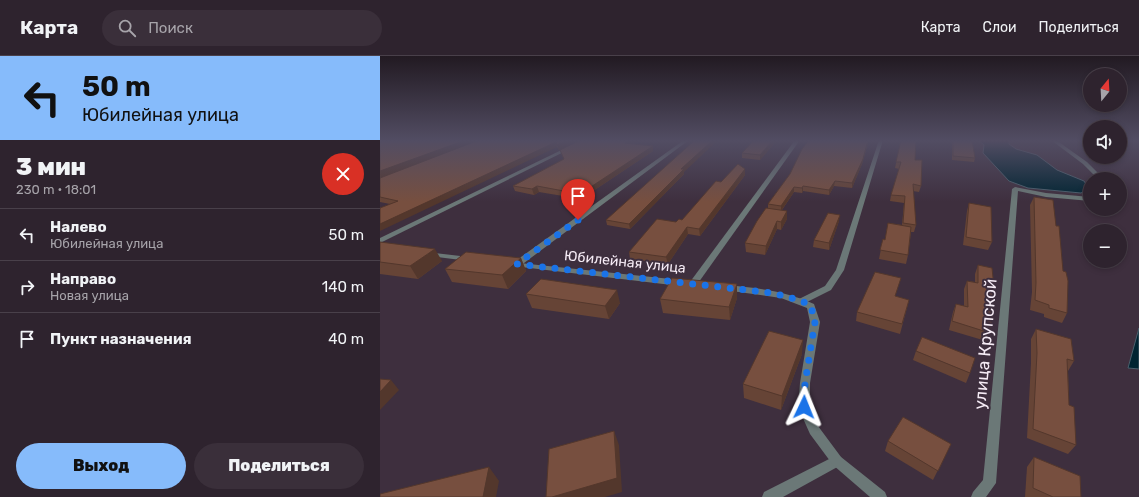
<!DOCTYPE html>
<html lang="ru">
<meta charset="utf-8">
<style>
:root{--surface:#2e232e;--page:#3a2f3a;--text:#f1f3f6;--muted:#a7a4aa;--line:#49404a;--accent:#86bbfb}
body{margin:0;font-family:Rubik,sans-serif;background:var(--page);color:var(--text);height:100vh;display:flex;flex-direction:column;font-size:15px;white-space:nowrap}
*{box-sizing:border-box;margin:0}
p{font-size:13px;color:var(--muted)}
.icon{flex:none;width:22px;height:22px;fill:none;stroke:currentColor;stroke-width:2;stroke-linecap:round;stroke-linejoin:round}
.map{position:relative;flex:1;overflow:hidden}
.sheet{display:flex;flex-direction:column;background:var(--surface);width:380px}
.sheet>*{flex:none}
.top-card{background:#86bbfb;color:#111;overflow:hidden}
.needle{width:26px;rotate:18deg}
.fabs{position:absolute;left:703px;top:12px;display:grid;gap:8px}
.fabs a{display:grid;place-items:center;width:44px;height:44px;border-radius:50%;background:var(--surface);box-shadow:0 2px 6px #0003,0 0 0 1px var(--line);font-size:20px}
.pin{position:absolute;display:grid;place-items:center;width:34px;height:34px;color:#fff;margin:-41px -17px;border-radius:50% 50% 50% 0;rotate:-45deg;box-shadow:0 0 4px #0007}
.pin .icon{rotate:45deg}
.me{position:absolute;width:44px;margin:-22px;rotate:2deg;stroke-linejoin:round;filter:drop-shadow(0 0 3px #0008)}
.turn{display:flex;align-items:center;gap:14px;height:84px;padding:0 16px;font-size:18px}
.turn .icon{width:52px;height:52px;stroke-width:2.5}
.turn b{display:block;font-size:28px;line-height:34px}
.round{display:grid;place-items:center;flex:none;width:42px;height:42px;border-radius:21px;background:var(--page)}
.head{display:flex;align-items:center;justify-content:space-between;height:68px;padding:0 16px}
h1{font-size:24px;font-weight:800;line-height:30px}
.cta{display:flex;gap:8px;margin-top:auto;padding:8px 16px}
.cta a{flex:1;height:46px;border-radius:24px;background:var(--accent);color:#111;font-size:16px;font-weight:800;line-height:46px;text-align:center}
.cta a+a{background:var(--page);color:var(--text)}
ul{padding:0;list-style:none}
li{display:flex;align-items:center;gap:12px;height:52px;padding:0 16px;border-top:1px solid var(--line)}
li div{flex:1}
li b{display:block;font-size:15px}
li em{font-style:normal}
header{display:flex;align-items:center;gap:24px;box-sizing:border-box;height:56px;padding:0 20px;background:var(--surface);border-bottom:1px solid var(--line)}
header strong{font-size:19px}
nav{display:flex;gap:22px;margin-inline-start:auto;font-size:14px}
.search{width:280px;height:36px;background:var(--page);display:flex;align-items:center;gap:10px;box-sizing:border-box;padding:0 14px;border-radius:22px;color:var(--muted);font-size:15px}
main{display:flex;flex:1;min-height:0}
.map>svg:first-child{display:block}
</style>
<header>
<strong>Карта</strong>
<div class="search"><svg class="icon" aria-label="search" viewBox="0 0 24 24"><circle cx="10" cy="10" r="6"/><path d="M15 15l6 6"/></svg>Поиск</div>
<nav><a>Карта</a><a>Слои</a><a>Поделиться</a></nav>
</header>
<main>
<section class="sheet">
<div class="top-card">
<div class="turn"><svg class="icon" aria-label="left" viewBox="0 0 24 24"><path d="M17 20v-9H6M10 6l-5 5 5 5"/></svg><div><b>50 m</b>Юбилейная улица</div></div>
</div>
<div class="head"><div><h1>3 мин</h1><p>230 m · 18:01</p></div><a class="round" style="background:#d93025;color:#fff"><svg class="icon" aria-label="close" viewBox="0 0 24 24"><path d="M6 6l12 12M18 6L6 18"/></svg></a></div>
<ul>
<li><svg class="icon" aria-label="left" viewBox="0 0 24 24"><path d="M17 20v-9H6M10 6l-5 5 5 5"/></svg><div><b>Налево</b><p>Юбилейная улица</p></div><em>50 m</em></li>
<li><svg class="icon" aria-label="right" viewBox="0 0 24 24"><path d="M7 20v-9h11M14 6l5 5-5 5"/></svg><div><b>Направо</b><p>Новая улица</p></div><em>140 m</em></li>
<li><svg class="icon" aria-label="arrive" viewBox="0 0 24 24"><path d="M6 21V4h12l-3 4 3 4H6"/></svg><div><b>Пункт назначения</b></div><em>40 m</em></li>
</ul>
<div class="cta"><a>Выход</a><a>Поделиться</a></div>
</section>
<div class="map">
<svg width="759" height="441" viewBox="0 0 759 441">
<rect width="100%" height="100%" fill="#3e2f3e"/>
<g fill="#002432" stroke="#4a606d">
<path d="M598 84H629V88L636 93 657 99 677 114 704 125 709 133 701 137 648 132 629 125 603 97 604 89Z"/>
<path d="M759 272V313L748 312Z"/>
</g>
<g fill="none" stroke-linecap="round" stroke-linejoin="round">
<g fill="#6b7877" fill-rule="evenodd">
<path d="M202 84H208L0 187V182Z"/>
<path d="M304 84H309L140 210H134L133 208 134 206Z"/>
<path d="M415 84H420L316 230H310L309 228 310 226Z"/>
<path d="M499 84H503L464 214 451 234 425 247H419L418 245 419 243 445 230 456 214Z"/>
<path d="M671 84H676L707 106 724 123H718L703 108Z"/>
<path d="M635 131 666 137 710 141V145L666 141 638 135 616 427 606 441H591L593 436 603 424 632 133Z"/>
<path d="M457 399 461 401 463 405 461 409 403 441H382L384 436Z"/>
</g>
<g fill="#6b7877" fill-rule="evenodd">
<path d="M46 196 89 201 93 203 89 205 49 200H46L45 198Z"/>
<path d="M130 206 300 224 304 227 300 230 133 210 129 208Z"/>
<path d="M347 229C377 232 406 235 434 248L440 266 430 327V351L438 370 461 401 505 436 507 441H490L453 409 430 378 418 351 420 327 430 266 427 252 401 242 344 234 343 232Z"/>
</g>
</g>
<g fill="#664436">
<path d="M0 84H198L179 94 177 91 10 148 0 146V122L49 103 0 122Z"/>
<path d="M200 84H259L252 88 273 90V95L201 143 159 136 154 139 135 135 133 130 184 103 180 94Z"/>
<path d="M397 84 380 104 362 102V97Z"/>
<path d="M429 84H489L482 108 472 132 454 130 449 139 423 135 422 137 414 136 402 154 407 163 401 174 397 173 385 199 366 196 365 187 388 152V148L410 118Z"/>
<path d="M521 84 535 104 541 130 539 136 533 135 536 169 534 176H531L528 199 526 208 499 203 503 183 505 184 508 167 522 169 524 147 510 145 511 139 519 113 515 112Z"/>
<path d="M572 84H592L595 102 594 106 572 104Z"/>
<path d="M304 116V118L250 173 227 169 226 164Z"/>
<path d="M365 119 320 180 308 178 288 208 250 203 249 196 296 166 302 164 341 126Z"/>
<path d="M654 141 676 170 683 215 687 257 682 267 664 261V258L650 254 652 236 650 149Z"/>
<path d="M589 147 612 186 608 194 583 189 587 155Z"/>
<path d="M459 165 449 194 433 191 434 184Z"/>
<path d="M0 186 62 205 38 223 0 218Z"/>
<path d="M141 202 146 215 128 233 72 226 65 213Z"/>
<path d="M598 209 610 277 606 285 569 274 573 256 576 248 584 250V233L587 225 595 226V218Z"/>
<path d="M518 231 515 240 529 244 520 278 476 265 477 256Z"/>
<path d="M146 238 240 247 229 263 152 252Z"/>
<path d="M357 242 350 264 283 257 280 243Z"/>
<path d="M656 273 694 305 688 315 689 349 696 389 688 398 647 382 651 307V283Z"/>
<path d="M536 295 590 317 586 327 533 304Z"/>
<path d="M422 298 401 354 364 342 363 328Z"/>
<path d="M508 385 571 388 553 424 505 395Z"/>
<path d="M654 401 701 441H645L647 411Z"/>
</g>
<g fill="#53372c">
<path d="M86 84H100L0 122V115Z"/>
<path d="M187 84H198L179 94 177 89Z"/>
<path d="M249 84H259L246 91 245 87Z"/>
<path d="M333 84H338L304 116V118L250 173 249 168 301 113Z"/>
<path d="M393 84H397L380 104V99Z"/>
<path d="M488 84 482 108 472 132V127Z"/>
<path d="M176 86 177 91 0 175V168Z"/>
<path d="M273 90V95L201 143 200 138Z"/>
<path d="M365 113V119L320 180 319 173Z"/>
<path d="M455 125 454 130 449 139V134Z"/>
<path d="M157 130 159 136 154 139 152 133Z"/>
<path d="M423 130V135L422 137V132Z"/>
<path d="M414 131V136L401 155V150Z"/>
<path d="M407 155V163L401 174V166Z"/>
<path d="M460 159 459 165 449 194V187Z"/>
<path d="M397 165V173L385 199 386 190Z"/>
<path d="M307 171 308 178 288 208 286 201Z"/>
<path d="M55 193 62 205 38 223 30 210Z"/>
<path d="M141 202 146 215 128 233 122 219Z"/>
<path d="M357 228V242L350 264 349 251Z"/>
<path d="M237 234 240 247 229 263 225 250Z"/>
<path d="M423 284 422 298 401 354 402 340Z"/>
<path d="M11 324 19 334 0 354V336Z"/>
<path d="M234 375 239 389 242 436 225 441H172Z"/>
<path d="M109 411 119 425 116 441H103Z"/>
</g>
<g fill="#774f3f" stroke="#53372c">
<path d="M0 84H86L0 115Z"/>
<path d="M99 84H187L177 89 176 86 0 168V152L18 145 0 141V122Z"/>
<path d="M200 84H249L245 87 273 90 200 138 157 130 152 133 133 130 184 103 180 94Z"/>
<path d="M315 84H333L301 113H304L249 168 226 164Z"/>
<path d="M374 84H393L380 99 362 97Z"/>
<path d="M429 84H488L483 103 472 127 455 125 449 134 423 130 422 132 414 131 401 150 388 148 410 118 422 93Z"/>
<path d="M521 84H536L535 104H542L541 130 533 128 536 169 523 167 525 140 511 139 521 106H516Z"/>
<path d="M573 84H592L595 102 573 100Z"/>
<path d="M358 108 365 113 319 173 307 171 286 201 249 196 277 163 296 166 299 163 302 164 336 125 341 126Z"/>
<path d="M654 141 673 144 676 170H679L683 215 686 216 688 225 687 257 669 252V249L655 244 656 227Z"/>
<path d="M589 147 611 151 612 186 586 181Z"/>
<path d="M386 152 407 155 401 166 397 165 386 190 365 187 377 165Z"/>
<path d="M448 157 460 159 449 187 434 184Z"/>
<path d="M508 167 531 171 528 199 500 194 503 183 505 184Z"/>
<path d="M0 186 55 193 30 210 0 206Z"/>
<path d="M86 196 141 202 122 219 65 213Z"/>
<path d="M598 209 612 212 615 241 610 277 572 265 576 248 588 251 587 225 598 227Z"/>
<path d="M495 216 521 222 515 240 529 244 522 268 477 256Z"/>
<path d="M292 222 357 228 349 251 280 243Z"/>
<path d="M161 223 237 234 225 250 146 238Z"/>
<path d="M656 273 691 283 694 305 687 303 689 349 694 351 696 389 653 373 657 297Z"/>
<path d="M389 275 423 284 402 340 363 328Z"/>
<path d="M542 281 595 302 590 317 536 295Z"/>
<path d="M0 323 11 324 0 336Z"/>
<path d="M523 361 571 388 558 415 508 385Z"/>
<path d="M234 375 237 422 172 441H166L169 393Z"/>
<path d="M654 401 700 420 701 441H673L653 432Z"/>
<path d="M109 411 103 441H0V438Z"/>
</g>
<linearGradient id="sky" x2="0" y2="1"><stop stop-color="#221a22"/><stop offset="0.58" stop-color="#524d63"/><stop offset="1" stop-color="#524d63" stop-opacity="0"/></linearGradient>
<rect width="759" height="146" fill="url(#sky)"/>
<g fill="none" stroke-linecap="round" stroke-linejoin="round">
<path stroke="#1a73e8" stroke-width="7" stroke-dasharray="0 12.6" d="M198 164 137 208 393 237 422 245 431 250 435 266 425 327 424 351"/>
</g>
<g text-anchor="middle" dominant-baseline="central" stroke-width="4" stroke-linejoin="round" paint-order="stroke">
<g font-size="14" fill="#f6ecf6" stroke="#3e2f3e">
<text transform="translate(245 206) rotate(6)">Юбилейная улица</text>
</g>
<g font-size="17" fill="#f6ecf6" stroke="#3e2f3e">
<text transform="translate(605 288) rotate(-85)">улица Крупской</text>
</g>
</g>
</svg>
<div class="fabs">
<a><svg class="needle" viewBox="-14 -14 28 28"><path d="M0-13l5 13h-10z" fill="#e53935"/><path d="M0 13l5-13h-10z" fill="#a7a4aa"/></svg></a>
<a><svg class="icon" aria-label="sound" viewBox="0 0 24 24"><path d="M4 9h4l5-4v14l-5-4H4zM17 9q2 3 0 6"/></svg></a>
<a>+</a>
<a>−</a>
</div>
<div class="pin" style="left:198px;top:164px;background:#d93025"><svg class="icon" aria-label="arrive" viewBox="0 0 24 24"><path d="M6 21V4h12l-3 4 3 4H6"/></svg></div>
<svg class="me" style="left:424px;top:351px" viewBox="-20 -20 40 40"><path d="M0-17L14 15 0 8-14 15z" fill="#1a73e8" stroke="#fff" stroke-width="4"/></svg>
</div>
</main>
